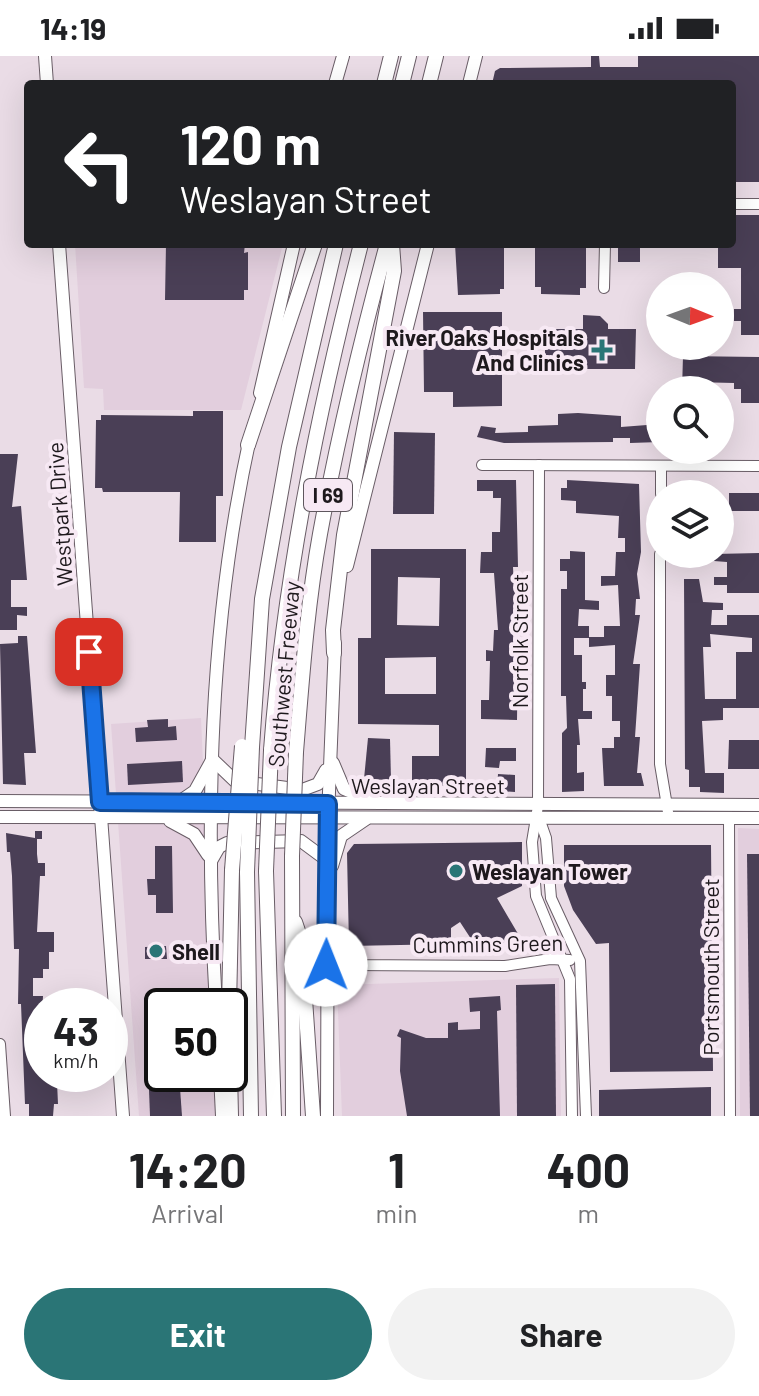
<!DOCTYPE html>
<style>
:root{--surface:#fff;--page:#f2f2f2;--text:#202124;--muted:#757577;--accent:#2a7576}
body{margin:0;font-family:Barlow,sans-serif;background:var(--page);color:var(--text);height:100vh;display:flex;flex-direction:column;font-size:30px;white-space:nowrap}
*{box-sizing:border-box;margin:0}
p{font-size:26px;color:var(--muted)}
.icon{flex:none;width:44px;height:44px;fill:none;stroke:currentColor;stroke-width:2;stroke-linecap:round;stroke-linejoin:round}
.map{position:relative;height:1060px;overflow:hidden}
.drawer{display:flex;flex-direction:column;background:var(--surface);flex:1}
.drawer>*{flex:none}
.banner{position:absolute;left:24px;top:24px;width:712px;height:168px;border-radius:8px;box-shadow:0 8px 32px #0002;background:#202124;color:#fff;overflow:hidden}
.needle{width:52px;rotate:91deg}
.buttons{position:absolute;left:646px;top:216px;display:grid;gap:16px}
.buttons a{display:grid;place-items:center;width:88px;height:88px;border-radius:50%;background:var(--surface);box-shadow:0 8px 32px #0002;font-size:40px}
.speed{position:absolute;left:24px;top:932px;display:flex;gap:16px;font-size:40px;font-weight:700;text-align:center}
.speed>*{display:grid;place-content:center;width:104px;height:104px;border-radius:50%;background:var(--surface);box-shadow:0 8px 32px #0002;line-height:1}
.speed small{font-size:20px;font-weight:400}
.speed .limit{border:4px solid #111;border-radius:12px;background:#fff;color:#111}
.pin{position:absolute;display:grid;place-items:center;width:68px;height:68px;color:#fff;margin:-34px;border-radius:16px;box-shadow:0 4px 12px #0006}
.me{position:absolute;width:88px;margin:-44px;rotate:1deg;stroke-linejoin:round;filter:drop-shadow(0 0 6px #0008)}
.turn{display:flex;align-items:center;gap:28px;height:168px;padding:0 24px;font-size:36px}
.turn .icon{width:104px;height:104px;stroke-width:2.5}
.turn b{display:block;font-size:56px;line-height:68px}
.eta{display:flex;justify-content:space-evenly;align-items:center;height:136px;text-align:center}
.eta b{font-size:48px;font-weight:700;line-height:56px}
.primary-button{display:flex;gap:16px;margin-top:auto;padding:16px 24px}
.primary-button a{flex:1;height:92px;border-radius:48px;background:var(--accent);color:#fff;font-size:32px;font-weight:700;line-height:92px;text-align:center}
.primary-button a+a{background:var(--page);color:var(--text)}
.status{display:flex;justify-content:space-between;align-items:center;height:56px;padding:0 40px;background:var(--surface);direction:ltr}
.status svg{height:22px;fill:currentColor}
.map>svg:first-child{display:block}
</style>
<div class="status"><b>14:19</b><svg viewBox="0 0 49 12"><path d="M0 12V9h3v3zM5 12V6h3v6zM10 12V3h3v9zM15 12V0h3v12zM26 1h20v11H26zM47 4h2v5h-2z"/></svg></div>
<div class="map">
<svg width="759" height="1060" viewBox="0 0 759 1060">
<rect width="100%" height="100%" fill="#eadce6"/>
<g fill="#e2cedd">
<path d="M75 188H283L241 354H104L103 333 84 332Z"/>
<path d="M201 662 214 950H162V1018H217L219 1060H139L111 668Z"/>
<path d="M738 772 759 773V1060H740Z"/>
<path d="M559 922 561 1060H342L337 929Z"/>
</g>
<g fill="#4a3f56" fill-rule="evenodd">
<path d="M591 0H599L600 11H638V0H759V126H732V28H492L495 15 500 12 591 11Z"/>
<path d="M732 159H759V279H741V265H734V253H741V212H718V188H732Z"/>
<path d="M166 188H245L244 197 248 196V234H244V244H165Z"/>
<path d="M455 188H504V233H500V238L458 239Z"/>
<path d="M535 188H586V232H580V239L541 238V231H535Z"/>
<rect x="618" y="188" width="22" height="18"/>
<path d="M423 256H502V350L453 351V336H424Z"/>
<path d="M583 259 600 260 608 268V273H636L635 313H545V273H583Z"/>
<path d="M683 300 759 301V347H741V333H734V327L693 326V334H682Z"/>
<path d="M193 355H223V440H216V486H179L180 436H103L102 432H95L96 364H101V359L193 360Z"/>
<path d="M578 357 621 360V371L660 368V386L630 387V382H613V386L504 387 477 381 481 370 496 372 495 377 528 376V370L558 369V358Z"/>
<path d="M394 376 435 377 434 458H393Z"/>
<path d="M0 398H18L12 451 21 450 27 524H11V551H27V560L17 559V574H0Z"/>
<path d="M477 424H516L518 511H513L514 533H517L520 557V565H514L513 583H518L517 664 481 663V644H489L490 605H486V594L493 595 494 574H498L494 517H480L481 496H492V476H500L501 442H493V435H477Z"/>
<path d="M567 424 639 428 641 496 637 518 640 543H636L635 559H640L633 608H640L635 681H640L637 717H641L644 730H604L602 692H614V681H620V665H612V640H606V619H615V589L589 591V581H604V570H620L618 529 601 530V520H615L616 496H625V482H618L619 460 576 457V445L561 444V432H567Z"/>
<rect x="729" y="437" width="30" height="18"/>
<path d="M371 493H466V730H412V700H439V669L358 668V582H371ZM398 521 440 522 439 570 397 569ZM436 601V638H385V602Z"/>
<path d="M570 495 585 496V544L599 545V554L579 553 578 570H589V582H574V599H582V626H586V633H583V655H592V663H578L580 689H577V717L584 716V735L562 736V677L567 672 566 640H561V533H567V515H560V503H570Z"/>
<path d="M759 497V537H727V529H714V521H727V506L714 505 715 498Z"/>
<path d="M684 523H699L703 546 723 547V554H712L711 569H727V559H759V652H723V664L702 665 705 717H724V737L700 736V731H689V714L685 713ZM710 578 752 582V596H736V643H705L703 591H711Z"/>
<path d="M18 580H27L36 697H24L26 729 3 728 0 588 18 587Z"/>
<path d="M168 663V671L176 670 177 684 136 686 135 672 148 671 147 664Z"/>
<path d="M368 682 390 683 391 724 364 723Z"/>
<path d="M729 684H759V713H728Z"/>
<path d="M486 692H516V705H500L499 712 485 711Z"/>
<path d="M182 705 183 726 128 729 127 708Z"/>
<path d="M498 718 515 719V736L497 735Z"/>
<path d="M35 775H42V783H37V798L38 807H45V820H40L37 876H54V896H49V913H43V922H33V940H43L42 958 36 957 35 980H42V1018H50V1026H57L58 1048H54L53 1060H29V1048H25L21 948H18L19 893H14L12 820 10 796H7L6 777 35 782Z"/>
<path d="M522 786V830L497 842 524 888 475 889 460 866 451 872V888L349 890 347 797 354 788Z"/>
<path d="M564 789H711L713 1015 610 1016 609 887 596 888 573 854 564 830Z"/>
<path d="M155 790H172L173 857H156V839H148L147 823H155Z"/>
<path d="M747 798H759V1060H750Z"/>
<path d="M166 890 167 903H145V891Z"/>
<path d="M555 928 556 1060H517L516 929Z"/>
<path d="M169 938V950H162V979H151L149 939Z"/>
<path d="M500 940 501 954 497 955 500 1060H407L400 1015 401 982 397 980 400 973 426 982H448V967L458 966V974L480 973V955L470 956 469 942Z"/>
<path d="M711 1031V1060H599V1034Z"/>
<path d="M180 1032 182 1060H150L149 1034Z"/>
</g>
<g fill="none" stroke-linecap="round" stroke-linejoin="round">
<g stroke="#695d66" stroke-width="12">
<g id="minor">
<path d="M732 148H759"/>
<path d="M604 232 605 188"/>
<path d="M482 409 759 410"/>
<path d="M539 409 538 750 532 786 536 840 570 923 572 1060"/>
<path d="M661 438V410"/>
<path d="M660 498V708L668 756"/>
<path d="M539 762 546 782 551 842 580 905 586 1060"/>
<path d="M729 763 730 1060"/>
<path d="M327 890 334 901 350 909 505 910 550 903 570 904"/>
<path d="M0 988 5 1060"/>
</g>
</g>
<g stroke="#695d66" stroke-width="14">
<g id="major">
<path d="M45 0 47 28"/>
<path d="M335 28 343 0"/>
<path d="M469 28 476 0"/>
<path d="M59 188 123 1060"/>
<path d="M260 337 294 188"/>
<path d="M347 510 428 188"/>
<path d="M212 703 235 725 302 734 318 728 326 714"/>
<path d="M333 707 344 733 371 744"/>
<path d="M0 745 759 749"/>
<path d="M179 746 195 735 211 706"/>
<path d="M0 761 759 762"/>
<path d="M170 765 194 778 208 799"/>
<path d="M211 805 219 791 227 787 301 785 328 805"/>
<path d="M332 810 341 780 366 763"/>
<path d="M216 950C205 761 209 568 250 382"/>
<path d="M220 1018 222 1060"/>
<path d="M327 1060 328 761 335 587"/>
</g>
</g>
<g stroke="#695d66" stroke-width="16">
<g id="highway">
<path d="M384 28 391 0"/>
<path d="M402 28 409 0"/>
<path d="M429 28 436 0"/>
<path d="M248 389 315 188"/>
<path d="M334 597 333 574 344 479 394 215 392 188"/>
<path d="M252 691 262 543 289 391 336 188"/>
<path d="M271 694C284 522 318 355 361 188"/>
<path d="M296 696C302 623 307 550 320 478 338 380 361 284 387 188"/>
<path d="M292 800 293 1060"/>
<path d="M266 815 274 1060"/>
<path d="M247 816 251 1060"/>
<path d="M295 866 301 884 313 1060"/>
<path d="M229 950 232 814"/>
<path d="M230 1016 231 1060"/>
</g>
</g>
<use href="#minor" stroke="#fff" stroke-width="10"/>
<use href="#major" stroke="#fff" stroke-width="12"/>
<use href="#highway" stroke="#fff" stroke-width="14"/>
<g stroke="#695d66" stroke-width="16" stroke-linecap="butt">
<g id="highway-bridge">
<path d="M292 800 296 696"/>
<path d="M232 814 242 690"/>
<path d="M266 815 271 694"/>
<path d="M247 816 252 691"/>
</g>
</g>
<use href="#highway-bridge" stroke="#fff" stroke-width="14"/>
</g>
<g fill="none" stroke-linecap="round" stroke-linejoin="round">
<g stroke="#114b97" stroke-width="20">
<path id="route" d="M89 596 100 746 328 748 326 909"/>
</g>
<use href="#route" stroke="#1a73e8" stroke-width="14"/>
</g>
<g fill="#2a7576" stroke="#f7e9f4" stroke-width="3">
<path d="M598 282h8v8h8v8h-8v8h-8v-8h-8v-8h8z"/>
<circle cx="456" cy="815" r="8"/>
<circle cx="156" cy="895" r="8"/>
</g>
<g text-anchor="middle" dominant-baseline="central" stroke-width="8" stroke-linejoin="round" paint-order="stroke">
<rect fill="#f7e9f4" stroke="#5f575e" stroke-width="2" x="304" y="423" width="48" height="32" rx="6"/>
<g font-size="20" font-weight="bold" fill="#1e191d">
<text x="328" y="439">I 69</text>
</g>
<g font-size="22" font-weight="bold" fill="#1e191d" stroke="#f7e9f4" text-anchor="start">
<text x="584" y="281" text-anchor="end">River Oaks Hospitals<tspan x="584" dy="25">And Clinics</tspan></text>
<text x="472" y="815">Weslayan Tower</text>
<text x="172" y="895">Shell</text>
</g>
<g font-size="22" fill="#1e191d" stroke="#f7e9f4">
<text transform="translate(59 458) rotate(-94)">Westpark Drive</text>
<text transform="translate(519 585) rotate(-90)">Norfolk Street</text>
<text transform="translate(283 618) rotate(-85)">Southwest Freeway</text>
<text x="428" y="729">Weslayan Street</text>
<text transform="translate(488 887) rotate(-1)">Cummins Green</text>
<text transform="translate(710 911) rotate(-90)">Portsmouth Street</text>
</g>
</g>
</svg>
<div class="buttons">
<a><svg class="needle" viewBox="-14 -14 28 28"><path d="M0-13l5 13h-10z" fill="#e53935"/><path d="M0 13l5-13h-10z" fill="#757577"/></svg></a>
<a><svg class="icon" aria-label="search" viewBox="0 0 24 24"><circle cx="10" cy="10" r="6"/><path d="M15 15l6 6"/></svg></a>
<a><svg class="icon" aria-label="layers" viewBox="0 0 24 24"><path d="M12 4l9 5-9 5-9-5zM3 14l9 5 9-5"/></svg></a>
</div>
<div class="speed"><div>43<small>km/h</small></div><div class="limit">50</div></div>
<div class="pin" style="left:89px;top:596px;background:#d93025"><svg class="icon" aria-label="arrive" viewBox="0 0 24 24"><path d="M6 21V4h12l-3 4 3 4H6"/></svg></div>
<svg class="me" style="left:326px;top:909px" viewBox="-20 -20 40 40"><circle r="19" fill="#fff"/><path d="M0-13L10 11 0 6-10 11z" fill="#1a73e8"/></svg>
<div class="banner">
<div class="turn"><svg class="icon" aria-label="left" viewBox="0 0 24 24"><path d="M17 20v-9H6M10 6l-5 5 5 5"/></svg><div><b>120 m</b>Weslayan Street</div></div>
</div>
</div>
<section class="drawer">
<div class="eta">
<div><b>14:20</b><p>Arrival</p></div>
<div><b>1</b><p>min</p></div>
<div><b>400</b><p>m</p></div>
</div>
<div class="primary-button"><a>Exit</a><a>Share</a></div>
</section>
